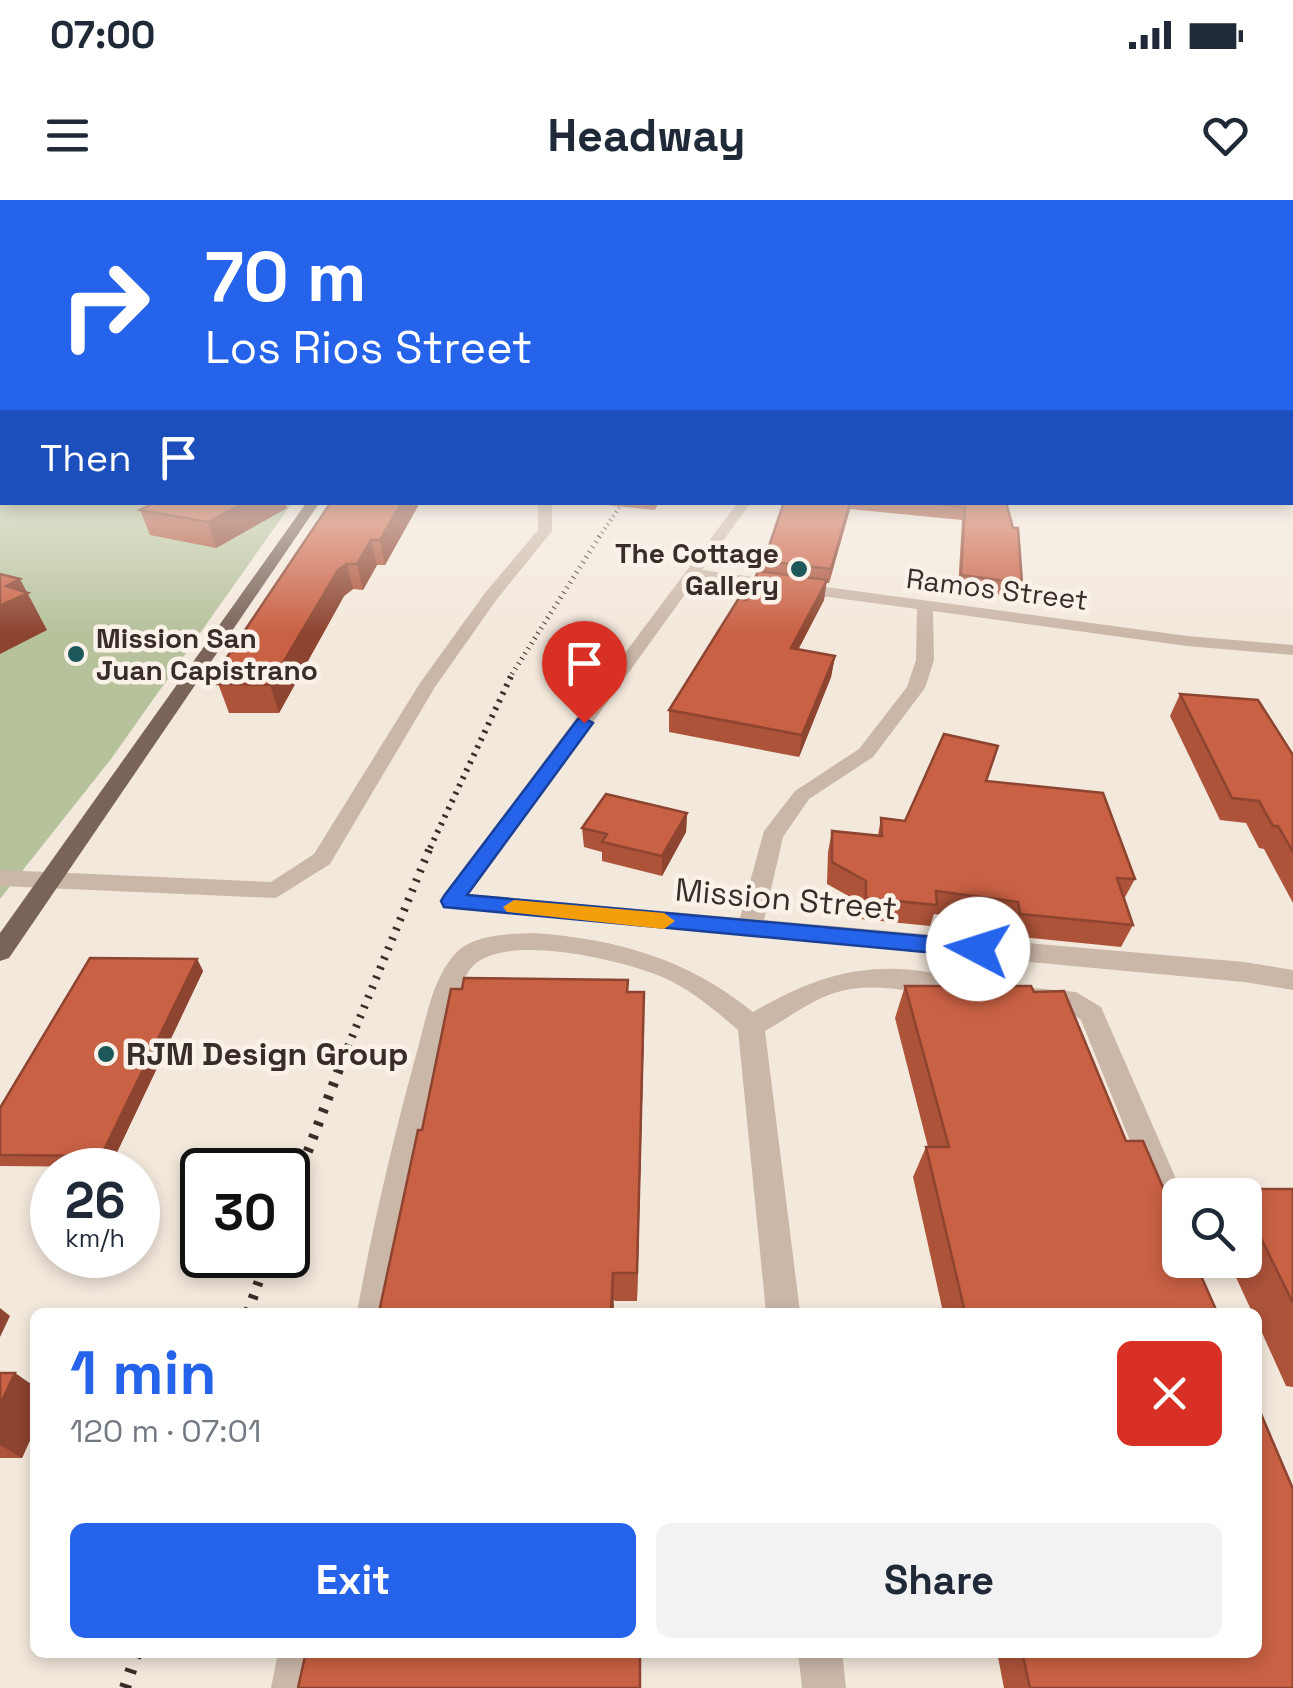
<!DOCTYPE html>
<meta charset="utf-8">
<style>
:root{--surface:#fff;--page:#f2f2f3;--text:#1f2937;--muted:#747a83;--accent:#2563eb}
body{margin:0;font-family:"Space Grotesk",sans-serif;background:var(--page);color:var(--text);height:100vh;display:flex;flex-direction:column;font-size:38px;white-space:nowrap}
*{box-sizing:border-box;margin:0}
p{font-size:32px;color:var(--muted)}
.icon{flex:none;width:55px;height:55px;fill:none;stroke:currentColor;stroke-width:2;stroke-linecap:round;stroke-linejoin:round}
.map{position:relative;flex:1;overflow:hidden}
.drawer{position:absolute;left:30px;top:1108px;width:1232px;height:350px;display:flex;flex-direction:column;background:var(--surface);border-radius:15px;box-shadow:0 5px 15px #0003}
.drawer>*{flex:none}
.top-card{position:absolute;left:0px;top:0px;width:1295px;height:305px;box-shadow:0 5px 15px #0003;background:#2563eb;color:#fff;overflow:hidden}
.controls{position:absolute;left:1162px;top:978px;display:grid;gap:20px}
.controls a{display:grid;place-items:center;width:100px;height:100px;border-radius:15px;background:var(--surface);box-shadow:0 5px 15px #0003;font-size:50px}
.speed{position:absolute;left:30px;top:948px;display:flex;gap:20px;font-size:50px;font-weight:700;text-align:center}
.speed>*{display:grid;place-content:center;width:130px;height:130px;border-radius:50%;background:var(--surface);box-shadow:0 5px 15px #0003;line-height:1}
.speed small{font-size:25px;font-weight:400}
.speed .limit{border:5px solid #111;border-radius:15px;background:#fff;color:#111}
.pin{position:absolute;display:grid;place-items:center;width:85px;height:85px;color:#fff;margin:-102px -42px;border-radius:50% 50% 50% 0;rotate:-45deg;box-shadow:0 0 10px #0007}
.pin .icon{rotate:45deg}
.me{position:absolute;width:110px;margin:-55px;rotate:275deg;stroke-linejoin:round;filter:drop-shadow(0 0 8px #0008)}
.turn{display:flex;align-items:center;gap:35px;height:210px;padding:0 40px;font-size:45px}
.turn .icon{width:130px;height:130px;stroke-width:2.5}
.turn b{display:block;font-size:70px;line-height:85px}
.then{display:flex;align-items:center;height:95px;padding:0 40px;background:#0003;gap:20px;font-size:38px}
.round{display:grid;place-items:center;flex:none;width:105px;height:105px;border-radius:15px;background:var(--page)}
.overview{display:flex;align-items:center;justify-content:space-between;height:170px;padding:0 40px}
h1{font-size:60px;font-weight:700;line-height:75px;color:var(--accent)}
.primary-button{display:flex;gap:20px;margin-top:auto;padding:20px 40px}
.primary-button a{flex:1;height:115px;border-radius:15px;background:var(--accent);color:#fff;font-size:40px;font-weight:700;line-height:115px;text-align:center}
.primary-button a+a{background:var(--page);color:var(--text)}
.status{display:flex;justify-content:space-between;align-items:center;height:70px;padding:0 50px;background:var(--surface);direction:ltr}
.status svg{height:28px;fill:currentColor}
header{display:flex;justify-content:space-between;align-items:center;height:130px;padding:0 40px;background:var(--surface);font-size:45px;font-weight:700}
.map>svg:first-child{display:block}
</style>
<div class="status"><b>07:00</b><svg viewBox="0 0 49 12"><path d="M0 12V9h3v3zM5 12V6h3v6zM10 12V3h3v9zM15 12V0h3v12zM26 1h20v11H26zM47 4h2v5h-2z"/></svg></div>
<header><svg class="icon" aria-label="menu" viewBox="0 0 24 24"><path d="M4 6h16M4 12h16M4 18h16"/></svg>Headway<svg class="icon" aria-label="heart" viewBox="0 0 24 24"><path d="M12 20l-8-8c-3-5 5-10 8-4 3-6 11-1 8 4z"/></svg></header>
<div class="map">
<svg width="1293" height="1488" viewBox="0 0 1293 1488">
<rect width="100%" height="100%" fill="#f3e8dc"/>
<path fill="#b6c29c" d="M0 226 2 302 292 303 111 559 0 699Z"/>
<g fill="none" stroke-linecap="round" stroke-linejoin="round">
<g fill="#cbb7a8" fill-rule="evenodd">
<path d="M538 302H552V331L497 399 435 487 330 664 276 698 0 686V670L271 682 314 654 420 483 485 393 538 330Z"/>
<path d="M738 302H751L702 370 1187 436 1293 445V455L1187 446 933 411 934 460 925 488 873 557 809 599 783 637 764 720 1244 762 1293 770V790L1244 782 444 707 440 701 444 695ZM696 379 917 409 916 460 907 487 859 549 795 591 764 631 740 718 469 694Z"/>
<path d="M534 733C617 739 688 759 753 812 826 769 886 756 969 782L973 789 969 796 960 799C920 794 874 780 834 793 810 801 788 818 765 831L800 1112H766L738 830C717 812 696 794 671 781 633 762 506 731 473 766 458 781 454 817 448 837 425 928 409 1020 391 1112H357C373 1024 394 935 418 848 426 818 433 779 454 755 471 734 509 734 534 733Z"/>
<path d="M1034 788 1076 792 1101 807 1183 995 1180 1041 1169 1037 1081 820 1070 812 1025 805 1021 798 1025 791Z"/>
<path d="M278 1452H322L315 1488H271Z"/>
<path d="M798 1452H842L846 1488H802Z"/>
</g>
<path fill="#7a6359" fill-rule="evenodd" d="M307 302H320L9 758 0 761V733Z"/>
<path stroke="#382d28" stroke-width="4" stroke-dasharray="1 4" stroke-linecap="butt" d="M599 337 623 302"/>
<path stroke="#382d28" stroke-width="5" stroke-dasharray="1 5" stroke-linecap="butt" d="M512 474 601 334"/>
<path stroke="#382d28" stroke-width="6" stroke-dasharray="2.5 6" stroke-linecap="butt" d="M430 648 513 472"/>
<path stroke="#382d28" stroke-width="8" stroke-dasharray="2.5 8" stroke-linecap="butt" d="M340 866 431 645"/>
<g stroke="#382d28" stroke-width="10" stroke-dasharray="4 10" stroke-linecap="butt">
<path d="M288 1004 341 864"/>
<path d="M248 1112 268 1055"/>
</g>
<path stroke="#382d28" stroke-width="12" stroke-dasharray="4 12" stroke-linecap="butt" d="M125 1488 137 1452"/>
</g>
<g fill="#ad533a">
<path d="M331 302H417L418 306 385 365H377L363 390 353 389 344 396 279 513H229L215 475Z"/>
<path d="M577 302H659L655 310Z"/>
<path d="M784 302H1006L1022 383 1018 397 958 389 962 320 850 309 829 383H826L824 400 798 450 835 456 831 477 799 557 669 532V510L746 400 763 372 764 361Z"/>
<path d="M287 308 216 348 150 335 140 310Z"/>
<path d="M1180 494 1293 555V703L1264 649 1259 648 1246 623 1220 620 1170 516Z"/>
<path d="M986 581 1135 679 1124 699 1133 725 1121 747 1011 736 1009 723 934 714 930 726 861 719V703L827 684 828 652 832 631 878 635 881 618 905 621Z"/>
<path d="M687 613 686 632 662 676 602 661V652L584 647 582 628Z"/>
<path d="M197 759 203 771 110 967 0 966V908Z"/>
<path d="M905 786 1126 941 1217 1112H943L913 977 926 947H928L895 818Z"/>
<path d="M644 825 637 1101H615L422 930Z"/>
<path d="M1237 989H1293V1187L1286 1186 1258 1124V1112H1252L1228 1060H1245V995H1231Z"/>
<path d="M0 1173H15L35 1187V1229L22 1258H0Z"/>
<path d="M997 1452H1258L1293 1488H1004Z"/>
</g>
<g fill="#8d4430">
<path d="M2 250V285L0 286V251Z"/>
<path d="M245 302H285L287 308 216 348 208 322Z"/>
<path d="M402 302H417L418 306 385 365 380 340Z"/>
<path d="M850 302V309L829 383 831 369Z"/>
<path d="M371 340 377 365 363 390 357 364Z"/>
<path d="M347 364 353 389 344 396 279 513 270 485 338 370Z"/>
<path d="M20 379 47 430 0 454V406L6 386Z"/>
<path d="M827 380 824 400 788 469 791 448Z"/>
<path d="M835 456 831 477 799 557 802 535Z"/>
<path d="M687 613 686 632 662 676V656Z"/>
<path d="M197 759 203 771 110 967 101 956Z"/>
<path d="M644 792V825L637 1101V1073Z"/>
<path d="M613 1073 614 1112H611Z"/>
<path d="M0 1108 10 1116 0 1137Z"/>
<path d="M15 1173 35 1187V1229L22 1258 0 1245V1205Z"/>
</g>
<g fill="#c96144" stroke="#8d4430" stroke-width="2.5">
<path d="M0 226H2V250L0 251Z"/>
<path d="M156 302H245L208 322 140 310Z"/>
<path d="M331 302H402L380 340H371L357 364H347L338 370 270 485 218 484 225 475H215Z"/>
<path d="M784 302H850L831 369 764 361Z"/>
<path d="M921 302H1006L1013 328H1018L1022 383 961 375 965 307Z"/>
<path d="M758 371 827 380 791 448 835 456 802 535 669 510 739 398 746 400Z"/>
<path d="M0 374 20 379 6 386 28 393 0 406Z"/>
<path d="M1180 494 1258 500 1293 555V652L1278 626H1273L1259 601 1232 598Z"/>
<path d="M944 534 998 546 986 581 1103 593 1135 679 1117 678 1133 725 1020 714 1018 702 936 691 937 705 866 698V681L832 662V631L882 636 881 618 905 621Z"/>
<path d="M606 594 687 613 662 656 602 642 607 634 582 628Z"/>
<path d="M90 758 197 759 101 956 0 955V908Z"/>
<path d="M464 778 628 780 627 792H644L637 1073H613L611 1112H379L418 930H422L451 789H462Z"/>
<path d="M905 786H1031L1034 792 1064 791 1126 941H1143L1180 1027V1060H1194L1217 1112H965L926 947H949Z"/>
<path d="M1237 989H1293V1103L1245 1006V995H1240Z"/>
<path d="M0 1173H15L0 1205Z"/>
<path d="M1258 1207 1293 1289V1488H1030L1022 1452H1258Z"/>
<path d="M306 1452H640V1488H298Z"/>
</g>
<linearGradient id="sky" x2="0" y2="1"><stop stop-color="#7cb2d2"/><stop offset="0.52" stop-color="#faf5ef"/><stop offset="1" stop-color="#faf5ef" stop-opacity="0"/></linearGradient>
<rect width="1293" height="434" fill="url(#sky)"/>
<path fill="#2563eb" stroke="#184099" stroke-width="2.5" d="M584 518 593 523 467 695 978 741 989 749 986 755 978 757 444 707 441 701 444 696 578 519Z"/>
<path fill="#f59e0b" d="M514 700 664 713 675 721 664 729 507 712 503 707Z"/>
<g fill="#1d585b" stroke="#faf2e9" stroke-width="4">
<circle cx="799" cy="369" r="10"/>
<circle cx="76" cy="454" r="10"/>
<circle cx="106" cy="854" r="10"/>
</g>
<g text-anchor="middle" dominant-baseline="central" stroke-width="9" stroke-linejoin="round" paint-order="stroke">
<g font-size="28" font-weight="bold" fill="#382d28" stroke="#faf2e9" text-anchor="end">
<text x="779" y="353">The Cottage<tspan x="779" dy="32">Gallery</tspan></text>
<text x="96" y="438" text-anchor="start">Mission San<tspan x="96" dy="32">Juan Capistrano</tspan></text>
</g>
<g font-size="28" fill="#382d28" stroke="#faf2e9">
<text transform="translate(997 389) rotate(7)">Ramos Street</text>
</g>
<g font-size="32" fill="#382d28" stroke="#faf2e9">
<text transform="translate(786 699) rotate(5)">Mission Street</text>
</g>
<g font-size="32" font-weight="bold" fill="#382d28" stroke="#faf2e9" text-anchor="start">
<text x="126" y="854">RJM Design Group</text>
</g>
</g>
</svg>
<div class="controls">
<a><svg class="icon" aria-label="search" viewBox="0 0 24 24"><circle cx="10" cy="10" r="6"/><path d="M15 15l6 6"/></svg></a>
</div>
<div class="speed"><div>26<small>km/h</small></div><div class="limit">30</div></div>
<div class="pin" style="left:584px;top:523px;background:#d93025"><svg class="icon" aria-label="arrive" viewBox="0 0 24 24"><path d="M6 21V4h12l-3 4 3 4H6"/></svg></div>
<svg class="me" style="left:978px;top:749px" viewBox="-20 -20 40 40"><circle r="19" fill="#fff"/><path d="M0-13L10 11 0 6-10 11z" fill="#2563eb"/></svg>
<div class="top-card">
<div class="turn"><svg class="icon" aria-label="right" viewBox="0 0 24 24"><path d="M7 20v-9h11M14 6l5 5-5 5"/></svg><div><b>70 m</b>Los Rios Street</div></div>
<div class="then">Then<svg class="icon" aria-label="arrive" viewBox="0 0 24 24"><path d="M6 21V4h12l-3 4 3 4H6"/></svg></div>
</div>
<section class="drawer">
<div class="overview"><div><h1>1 min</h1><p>120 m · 07:01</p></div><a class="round" style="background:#d93025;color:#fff"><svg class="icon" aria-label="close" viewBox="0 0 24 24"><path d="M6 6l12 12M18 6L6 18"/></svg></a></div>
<div class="primary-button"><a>Exit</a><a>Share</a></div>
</section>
</div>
